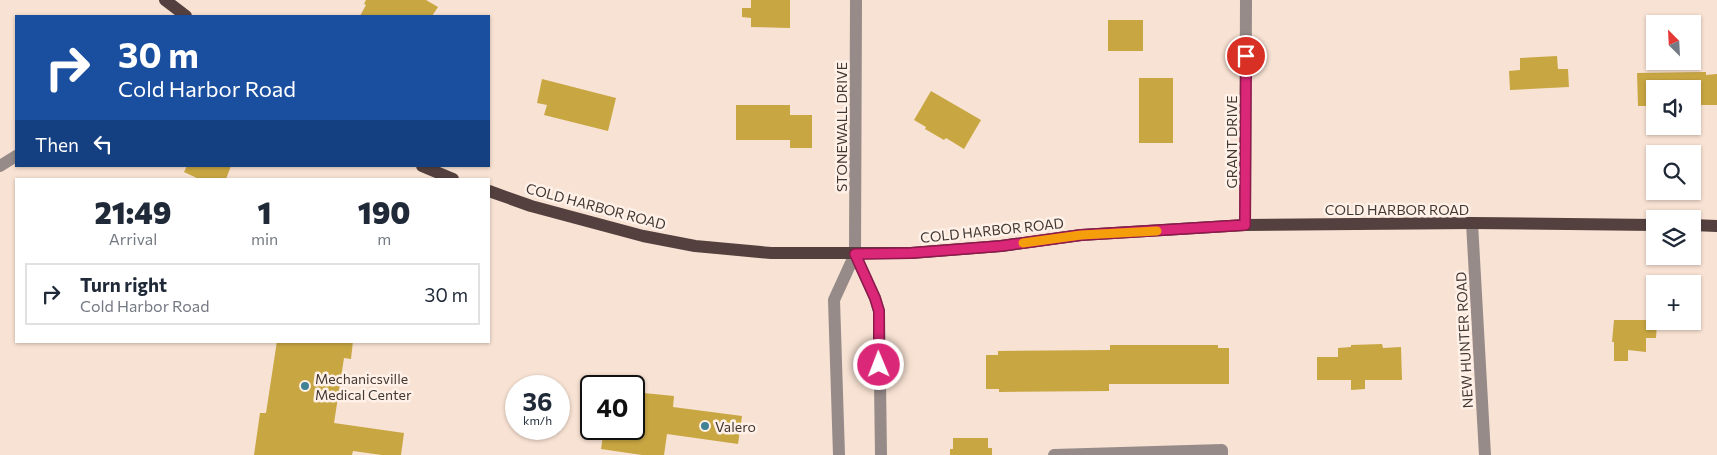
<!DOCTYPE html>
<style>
:root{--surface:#fff;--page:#f2f2f3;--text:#1f2937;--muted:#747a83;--line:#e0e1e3}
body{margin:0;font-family:Commissioner,sans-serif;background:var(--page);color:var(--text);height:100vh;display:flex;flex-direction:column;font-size:19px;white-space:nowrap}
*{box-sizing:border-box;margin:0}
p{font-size:16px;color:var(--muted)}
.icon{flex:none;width:28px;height:28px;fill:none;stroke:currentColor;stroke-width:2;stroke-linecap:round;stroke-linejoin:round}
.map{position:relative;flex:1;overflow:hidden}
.side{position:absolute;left:15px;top:178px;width:475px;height:165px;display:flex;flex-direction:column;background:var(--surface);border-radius:0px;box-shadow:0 1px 4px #0004}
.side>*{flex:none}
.banner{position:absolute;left:15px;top:15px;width:475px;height:152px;border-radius:0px;box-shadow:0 1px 4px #0004;background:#1a4fa0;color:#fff;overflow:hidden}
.needle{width:32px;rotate:336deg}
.fabs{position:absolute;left:1646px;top:15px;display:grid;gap:10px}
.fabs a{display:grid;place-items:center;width:55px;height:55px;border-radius:0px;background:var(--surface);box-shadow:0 1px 4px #0004;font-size:25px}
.speed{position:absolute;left:505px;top:375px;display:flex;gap:10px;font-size:25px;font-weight:700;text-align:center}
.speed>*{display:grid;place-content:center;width:65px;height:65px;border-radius:50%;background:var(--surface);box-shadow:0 1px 4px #0004;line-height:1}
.speed small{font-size:12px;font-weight:400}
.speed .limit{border:2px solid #111;border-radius:8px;background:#fff;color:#111}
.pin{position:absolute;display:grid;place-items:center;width:42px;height:42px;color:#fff;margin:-21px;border:2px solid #fff;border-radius:50%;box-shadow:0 1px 5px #0007}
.me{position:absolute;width:55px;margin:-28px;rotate:359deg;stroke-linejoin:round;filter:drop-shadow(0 0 4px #0008)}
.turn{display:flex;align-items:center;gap:18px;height:105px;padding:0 20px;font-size:22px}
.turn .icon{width:65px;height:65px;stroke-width:2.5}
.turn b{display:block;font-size:35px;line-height:42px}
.then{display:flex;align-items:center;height:48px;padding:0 20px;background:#0003;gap:10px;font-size:19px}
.eta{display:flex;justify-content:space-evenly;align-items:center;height:85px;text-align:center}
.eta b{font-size:30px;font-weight:800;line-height:35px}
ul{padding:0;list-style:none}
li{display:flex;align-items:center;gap:15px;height:62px;margin:0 10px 8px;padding:0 10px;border:2px solid var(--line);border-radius:0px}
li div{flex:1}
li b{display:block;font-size:19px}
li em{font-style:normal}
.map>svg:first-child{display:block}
</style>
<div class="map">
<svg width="1717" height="455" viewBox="0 0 1717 455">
<rect width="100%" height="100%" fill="#f8e2d3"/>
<g fill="#c8a642">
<path d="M366 0H426L438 7 432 16H360L366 5 364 4Z"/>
<path d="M751 0H790V28L751 27V18L742 17V8H751Z"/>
<rect x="1108" y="20" width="35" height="31"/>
<path d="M1557 56 1558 69H1568L1569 87 1510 90 1509 71 1520 70V58Z"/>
<path d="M1706 72V75L1717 74V105H1692V89H1655V106H1638L1637 73Z"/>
<rect x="1139" y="78" width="34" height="65"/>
<path d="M542 79 616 98 608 131 544 115 547 105 537 103Z"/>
<path d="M931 91 981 120 964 149 946 138 944 140 925 129 926 127 914 120Z"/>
<path d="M736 105H790V115H812V148H790V140H736Z"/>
<path d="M187 166H231L226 179H199L184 172Z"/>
<path d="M1614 320H1646V322H1657L1656 338H1646V352L1628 350V361H1614V342H1612Z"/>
<path d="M277 341H353L351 359 344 358 334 423 404 433 401 455H382L353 451 352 455H254L260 413H266Z"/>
<path d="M1382 344 1383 348 1401 347 1402 380H1365V389L1351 390V380H1317V357H1338V348L1351 347V345Z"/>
<path d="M1110 345H1218V348H1229V384H1109V391L999 392V389H986V355H998V351L1110 350Z"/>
<path d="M634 392 674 396 673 407 742 416 738 444 667 434 664 455H642L601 449 604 429H634Z"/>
<path d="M953 438H988V448H992V455H950V449H953Z"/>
</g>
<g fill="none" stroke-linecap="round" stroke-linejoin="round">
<g stroke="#968b89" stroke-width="12">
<path d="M856 0 855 254 875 298 879 311 881 455"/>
<path d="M0 166 16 156"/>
<path d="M1472 223 1485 455"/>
<path d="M1245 225 1246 0"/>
<path d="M839 455 834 300 855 254"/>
<path d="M1054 455 1222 450V455"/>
</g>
<g stroke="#54413f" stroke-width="12">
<path d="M165 0 186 16"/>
<path d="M422 166 453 179"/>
<path d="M489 191 531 206 643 236 695 246 771 253H911L1001 246 1081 235 1245 225 1472 223 1655 225"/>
<path d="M1692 225 1717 226"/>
</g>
</g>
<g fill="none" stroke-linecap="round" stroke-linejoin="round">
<g stroke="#8e194d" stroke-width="12">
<path id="route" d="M879 365V311L875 298 855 254 911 253 1001 246 1081 235 1245 225 1246 56"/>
</g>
<use href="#route" stroke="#db2777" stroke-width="9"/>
<path stroke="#f59e0b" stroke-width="9" d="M1023 243 1081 235 1157 231"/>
</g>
<g fill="#418295" stroke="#fff1e8" stroke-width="2">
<circle cx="305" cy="386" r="5"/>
<circle cx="705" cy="426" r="5"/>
</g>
<g text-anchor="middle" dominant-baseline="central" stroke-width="5" stroke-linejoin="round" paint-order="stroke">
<g font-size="14" fill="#413832" stroke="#fff1e8">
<text transform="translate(841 127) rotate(-90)">STONEWALL DRIVE</text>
<text transform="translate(1231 142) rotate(-90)">GRANT DRIVE</text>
<text transform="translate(596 206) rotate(15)">COLD HARBOR ROAD</text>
<text x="1397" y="209">COLD HARBOR ROAD</text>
<text transform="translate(992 230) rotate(-6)">COLD HARBOR ROAD</text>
<text transform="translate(1464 340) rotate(-93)">NEW HUNTER ROAD</text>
</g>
<g font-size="14" fill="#413832" stroke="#fff1e8" text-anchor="start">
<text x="315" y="378">Mechanicsville<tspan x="315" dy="16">Medical Center</tspan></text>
<text x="715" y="426">Valero</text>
</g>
</g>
</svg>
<div class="fabs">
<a><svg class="needle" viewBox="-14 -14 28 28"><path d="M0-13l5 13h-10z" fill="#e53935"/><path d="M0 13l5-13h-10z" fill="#747a83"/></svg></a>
<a><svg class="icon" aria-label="sound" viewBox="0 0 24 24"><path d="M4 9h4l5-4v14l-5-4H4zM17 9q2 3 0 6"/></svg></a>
<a><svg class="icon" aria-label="search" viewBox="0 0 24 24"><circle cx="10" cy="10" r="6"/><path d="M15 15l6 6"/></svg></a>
<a><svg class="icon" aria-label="layers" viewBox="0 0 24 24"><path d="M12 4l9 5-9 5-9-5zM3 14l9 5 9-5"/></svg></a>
<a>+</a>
</div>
<div class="speed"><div>36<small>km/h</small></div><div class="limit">40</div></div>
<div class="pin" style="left:1246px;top:56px;background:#d93025"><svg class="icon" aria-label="arrive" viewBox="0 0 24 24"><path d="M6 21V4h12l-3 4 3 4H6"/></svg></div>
<svg class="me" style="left:879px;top:365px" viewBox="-20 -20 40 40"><circle r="17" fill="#db2777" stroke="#fff" stroke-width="3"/><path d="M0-11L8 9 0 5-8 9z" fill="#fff"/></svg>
<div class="banner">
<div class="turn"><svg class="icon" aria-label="right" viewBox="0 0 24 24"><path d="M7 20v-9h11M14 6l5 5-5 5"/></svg><div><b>30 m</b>Cold Harbor Road</div></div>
<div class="then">Then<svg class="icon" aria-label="left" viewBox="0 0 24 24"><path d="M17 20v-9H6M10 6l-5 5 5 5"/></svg></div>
</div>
<section class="side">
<div class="eta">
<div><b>21:49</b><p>Arrival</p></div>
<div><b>1</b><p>min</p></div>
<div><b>190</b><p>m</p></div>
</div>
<ul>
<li><svg class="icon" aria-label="right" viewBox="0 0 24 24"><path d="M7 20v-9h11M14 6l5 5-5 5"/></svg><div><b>Turn right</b><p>Cold Harbor Road</p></div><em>30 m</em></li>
</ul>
</section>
</div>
